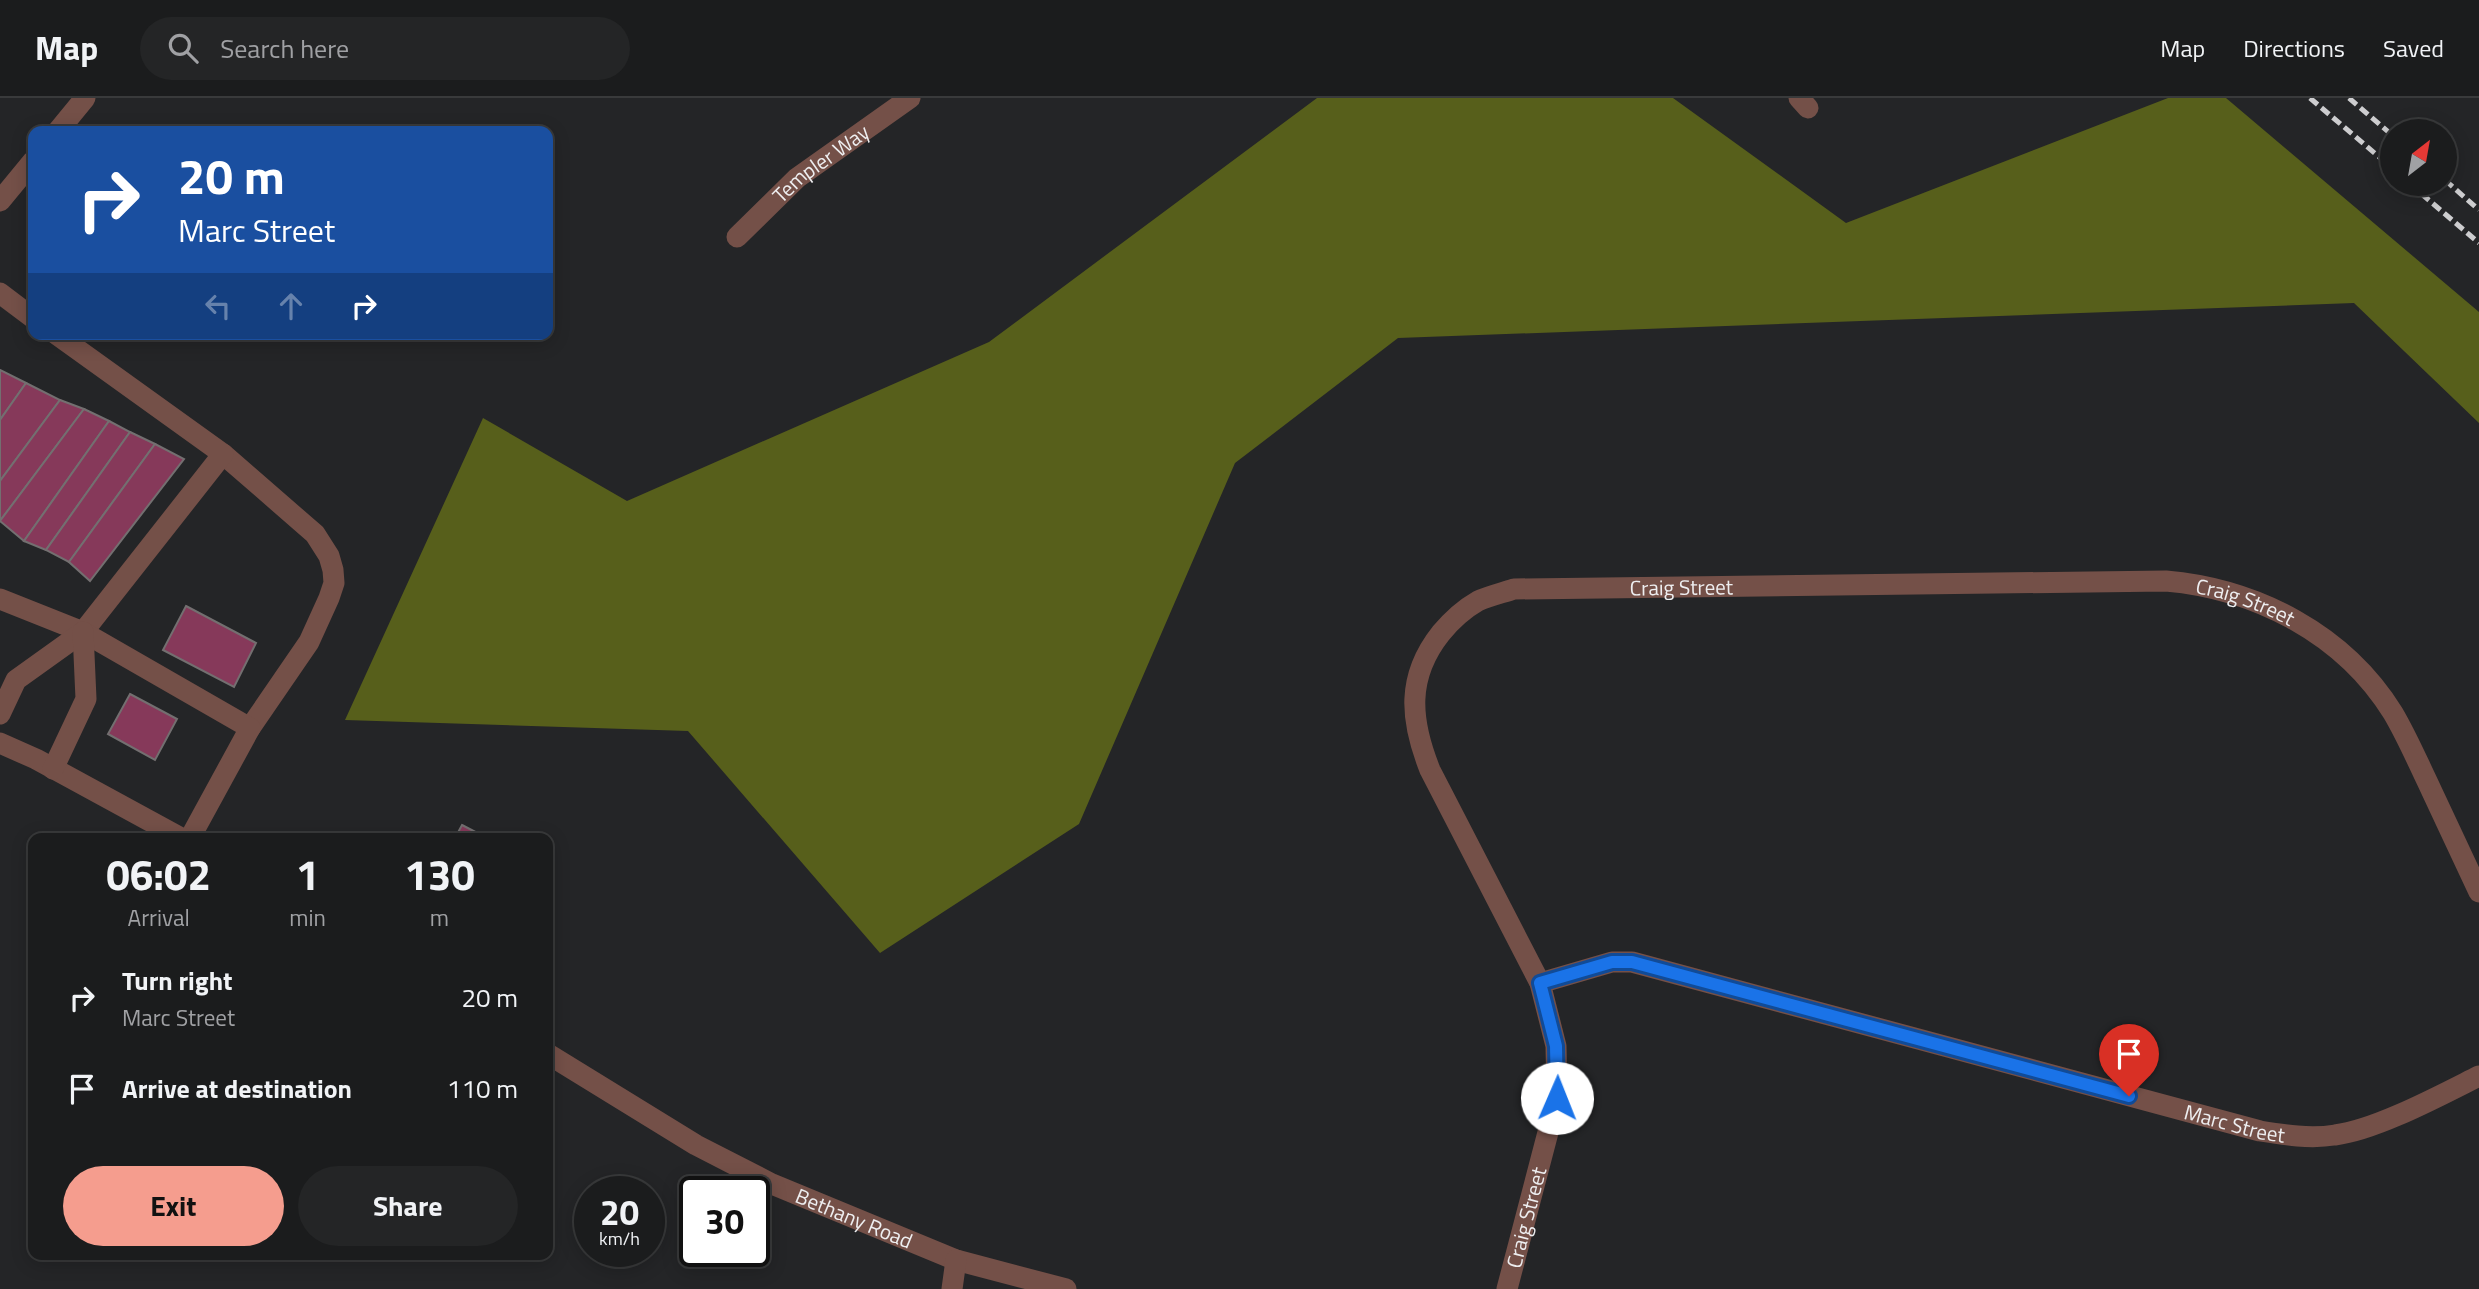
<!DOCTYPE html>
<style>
:root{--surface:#1b1c1d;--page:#242526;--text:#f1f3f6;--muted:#a0a1a4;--line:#393a3b;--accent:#f59d8e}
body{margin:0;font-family:"Titillium Web",sans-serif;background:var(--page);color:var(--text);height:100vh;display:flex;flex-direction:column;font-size:26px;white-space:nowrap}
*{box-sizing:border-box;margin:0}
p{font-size:23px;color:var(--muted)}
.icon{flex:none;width:38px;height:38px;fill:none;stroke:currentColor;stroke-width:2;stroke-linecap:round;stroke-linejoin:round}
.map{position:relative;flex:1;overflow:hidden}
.details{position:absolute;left:28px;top:735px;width:525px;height:427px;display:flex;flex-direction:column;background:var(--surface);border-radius:14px;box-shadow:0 4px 18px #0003,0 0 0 2px var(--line)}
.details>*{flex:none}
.top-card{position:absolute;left:28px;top:28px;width:525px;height:214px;border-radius:14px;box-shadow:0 4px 18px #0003,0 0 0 2px var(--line);background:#1a4fa0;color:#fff;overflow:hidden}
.needle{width:46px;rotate:31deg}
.fabs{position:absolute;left:2380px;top:21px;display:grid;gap:14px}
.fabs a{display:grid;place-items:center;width:77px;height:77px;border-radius:50%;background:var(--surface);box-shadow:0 4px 18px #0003,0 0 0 2px var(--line);font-size:35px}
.speed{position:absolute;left:574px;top:1078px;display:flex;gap:14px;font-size:35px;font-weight:700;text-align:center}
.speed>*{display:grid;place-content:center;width:91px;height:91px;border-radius:50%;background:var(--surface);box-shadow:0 4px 18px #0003,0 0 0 2px var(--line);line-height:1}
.speed small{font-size:18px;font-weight:400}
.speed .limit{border:4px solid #111;border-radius:10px;background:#fff;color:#111}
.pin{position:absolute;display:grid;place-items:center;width:60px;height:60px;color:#fff;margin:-72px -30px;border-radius:50% 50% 50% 0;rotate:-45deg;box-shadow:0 0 7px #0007}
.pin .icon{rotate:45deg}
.me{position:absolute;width:77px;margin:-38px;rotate:1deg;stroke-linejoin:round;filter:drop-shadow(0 0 5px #0008)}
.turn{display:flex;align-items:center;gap:24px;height:147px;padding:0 35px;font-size:32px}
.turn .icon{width:91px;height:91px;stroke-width:2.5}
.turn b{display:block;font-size:49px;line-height:60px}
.lanes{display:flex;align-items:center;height:66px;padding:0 35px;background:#0003;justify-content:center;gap:35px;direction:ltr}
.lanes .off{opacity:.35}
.eta{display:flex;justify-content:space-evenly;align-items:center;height:119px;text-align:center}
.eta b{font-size:42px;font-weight:700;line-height:49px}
.cta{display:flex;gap:14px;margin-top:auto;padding:14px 35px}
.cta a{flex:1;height:80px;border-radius:42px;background:var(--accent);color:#111;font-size:28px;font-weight:700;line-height:80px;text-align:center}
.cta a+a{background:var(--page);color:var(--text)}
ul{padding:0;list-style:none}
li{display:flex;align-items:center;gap:21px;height:91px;padding:0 35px}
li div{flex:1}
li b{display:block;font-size:26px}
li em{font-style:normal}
header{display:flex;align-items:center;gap:42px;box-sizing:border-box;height:98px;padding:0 35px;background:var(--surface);border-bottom:2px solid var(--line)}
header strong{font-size:33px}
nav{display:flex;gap:38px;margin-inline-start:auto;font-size:24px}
.search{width:490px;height:63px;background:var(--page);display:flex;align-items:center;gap:18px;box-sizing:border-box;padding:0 24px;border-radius:38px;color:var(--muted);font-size:26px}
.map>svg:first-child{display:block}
</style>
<header>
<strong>Map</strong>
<div class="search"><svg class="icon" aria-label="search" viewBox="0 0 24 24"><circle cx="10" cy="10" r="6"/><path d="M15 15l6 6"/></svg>Search here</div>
<nav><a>Map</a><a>Directions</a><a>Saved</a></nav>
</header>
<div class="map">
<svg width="2479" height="1191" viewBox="0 0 2479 1191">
<rect width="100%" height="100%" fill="#242527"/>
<path fill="#575f1b" d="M1317 0H1673L1846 125 2168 0H2226L2479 214V325L2354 205 1398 240 1235 365 1079 726 880 855 688 633 345 622 483 320 627 403 989 244Z"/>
<g fill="#86395a" stroke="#736f70" stroke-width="2">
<path d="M0 272 26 285 0 322Z"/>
<path d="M26 285 60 302 0 383V322Z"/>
<path d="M60 302 84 311 0 423V383Z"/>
<path d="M84 311 109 323 24 443 0 423Z"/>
<path d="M109 323 130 334 46 452 24 443Z"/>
<path d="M130 334 155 346 69 464 46 452Z"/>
<path d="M155 346 184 361 90 483 69 464Z"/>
<path d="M186 508 256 545 234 589 163 552Z"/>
<path d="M130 596 177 621 155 662 108 636Z"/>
<path d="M462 727 487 740H455Z"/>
</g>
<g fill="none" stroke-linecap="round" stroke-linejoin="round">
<g stroke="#745048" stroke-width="21">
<path d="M1799 0 1808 10"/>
<path d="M58 33 85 0"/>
<path d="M0 103 33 63"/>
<path id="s1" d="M737 139 797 80 910 0"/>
<path d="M0 195 33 220"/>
<path d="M223 356 315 436 329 458 333 472 334 485 329 500 309 544 250 630"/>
<path d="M0 501 83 534 223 356 56 236"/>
<path d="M83 534 250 630 190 740"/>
<path d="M0 616 16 582 83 534"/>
<path d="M0 645 36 661 181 740"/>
<path d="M53 671 86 601 83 534"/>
<path id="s2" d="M1540 885 1612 864H1632L2260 1033C2285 1037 2310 1041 2335 1037 2376 1032 2441 997 2479 978"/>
<path id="s3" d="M548 956 696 1047 772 1086 956 1162 1066 1191"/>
<path d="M952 1191 956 1162"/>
<path id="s4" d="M1507 1191 1557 1000 1556 948 1540 885 1430 672C1410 622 1406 579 1441 535 1451 523 1464 511 1478 503 1489 498 1502 495 1514 491L2166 483C2257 491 2344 536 2393 615 2406 637 2416 660 2427 683 2444 720 2462 757 2479 794"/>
</g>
<g stroke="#cdcdcf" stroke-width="5" stroke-dasharray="10 5" stroke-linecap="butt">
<path d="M2310 0 2392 70"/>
<path d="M2349 0 2392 37"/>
<path d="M2445 82 2479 112"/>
<path d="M2410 86 2479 145"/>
</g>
</g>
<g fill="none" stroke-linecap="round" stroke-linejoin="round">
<g stroke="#114b97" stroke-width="18">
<path id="route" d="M1557 1000 1556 948 1540 885 1612 864H1632L2129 998"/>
</g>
<use href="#route" stroke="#1a73e8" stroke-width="12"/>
</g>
<g text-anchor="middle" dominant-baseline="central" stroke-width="7" stroke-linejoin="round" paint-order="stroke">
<g font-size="21" fill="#eeeef0" stroke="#0e0e0f">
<text stroke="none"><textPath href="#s1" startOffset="112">Templer Way</textPath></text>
<text stroke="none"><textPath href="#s4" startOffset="954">Craig Street</textPath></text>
<text stroke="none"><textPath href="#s4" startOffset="1521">Craig Street</textPath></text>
<text stroke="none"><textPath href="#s2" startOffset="719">Marc Street</textPath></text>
<text stroke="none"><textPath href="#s3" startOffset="348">Bethany Road</textPath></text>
<text stroke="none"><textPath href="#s4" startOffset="74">Craig Street</textPath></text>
</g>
</g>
</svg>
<div class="fabs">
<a><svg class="needle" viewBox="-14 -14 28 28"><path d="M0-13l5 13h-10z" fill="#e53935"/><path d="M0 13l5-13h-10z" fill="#a0a1a4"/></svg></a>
</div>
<div class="speed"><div>20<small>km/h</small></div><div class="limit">30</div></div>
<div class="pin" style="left:2129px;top:998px;background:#d93025"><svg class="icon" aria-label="arrive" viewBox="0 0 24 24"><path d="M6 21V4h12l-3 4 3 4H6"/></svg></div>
<svg class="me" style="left:1557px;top:1000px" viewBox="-20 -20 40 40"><circle r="19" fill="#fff"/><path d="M0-13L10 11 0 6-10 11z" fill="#1a73e8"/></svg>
<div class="top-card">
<div class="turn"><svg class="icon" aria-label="right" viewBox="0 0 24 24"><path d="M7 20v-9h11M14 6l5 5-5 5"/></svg><div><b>20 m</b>Marc Street</div></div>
<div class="lanes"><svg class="icon off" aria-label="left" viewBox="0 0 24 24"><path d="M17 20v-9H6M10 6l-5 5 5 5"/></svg><svg class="icon off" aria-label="ahead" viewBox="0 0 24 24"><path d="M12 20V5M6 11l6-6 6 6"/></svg><svg class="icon" aria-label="right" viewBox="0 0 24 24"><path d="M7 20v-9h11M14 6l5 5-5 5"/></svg></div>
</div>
<section class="details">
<div class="eta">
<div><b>06:02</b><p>Arrival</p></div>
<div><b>1</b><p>min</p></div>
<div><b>130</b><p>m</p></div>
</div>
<ul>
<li><svg class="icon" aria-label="right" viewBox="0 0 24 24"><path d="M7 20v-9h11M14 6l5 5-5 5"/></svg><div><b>Turn right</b><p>Marc Street</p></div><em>20 m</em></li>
<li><svg class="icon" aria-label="arrive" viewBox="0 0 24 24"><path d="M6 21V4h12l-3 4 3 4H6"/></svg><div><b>Arrive at destination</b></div><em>110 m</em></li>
</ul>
<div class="cta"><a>Exit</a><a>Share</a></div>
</section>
</div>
